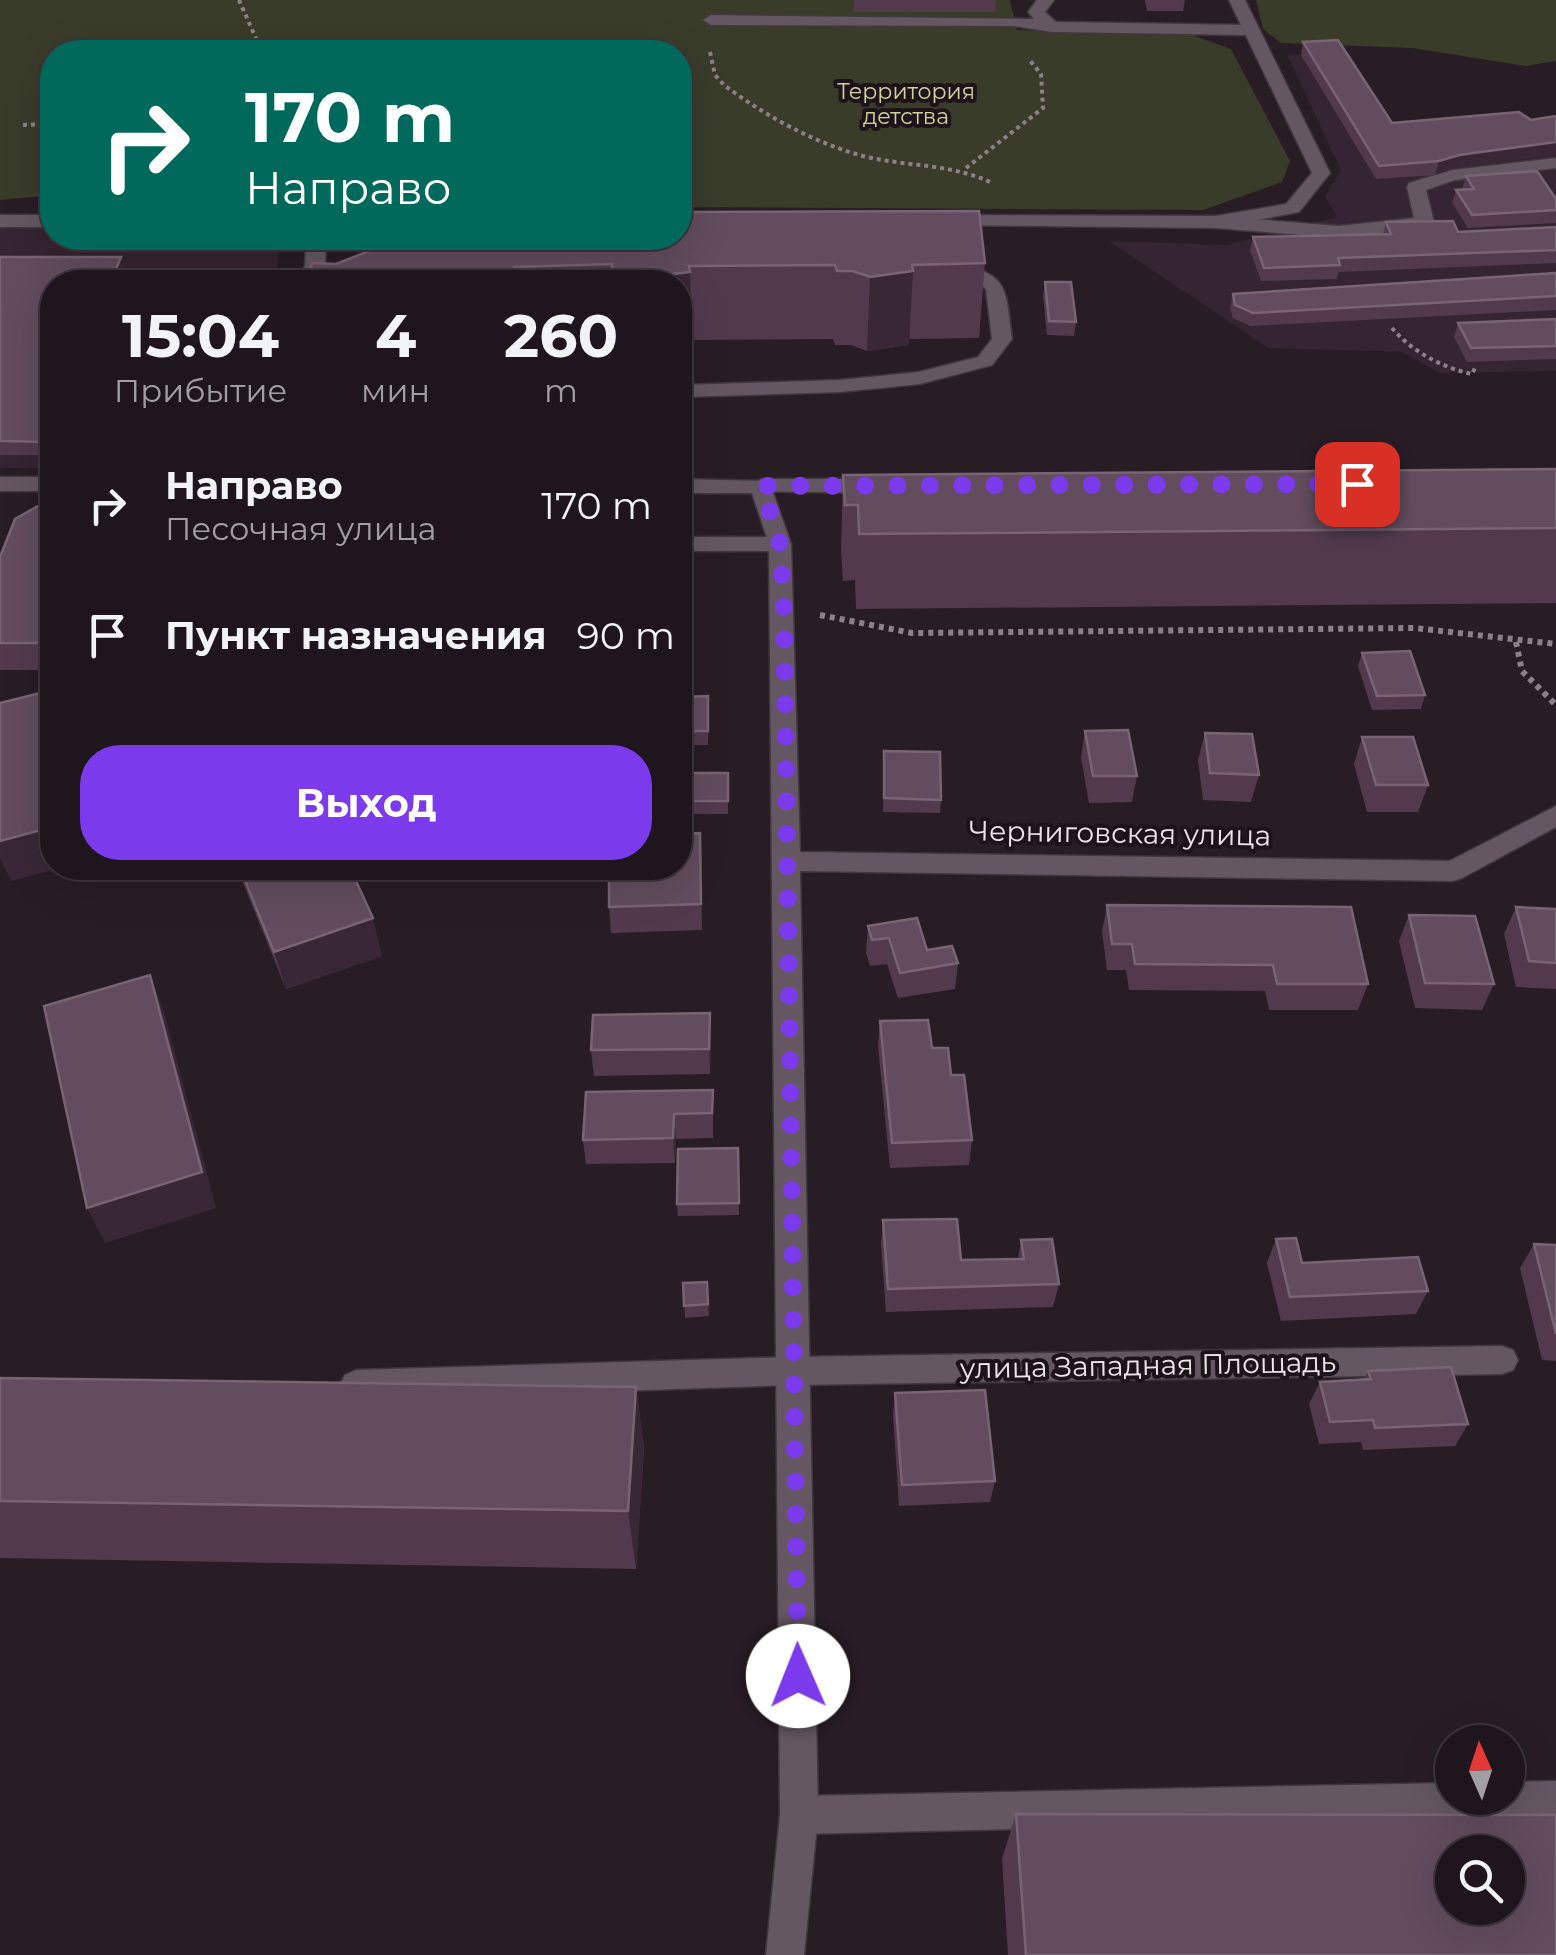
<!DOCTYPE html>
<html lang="ru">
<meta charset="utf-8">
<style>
:root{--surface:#1e161c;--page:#2b2329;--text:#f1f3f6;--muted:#a19fa3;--line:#3c353b;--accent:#7c3aed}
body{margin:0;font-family:Montserrat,sans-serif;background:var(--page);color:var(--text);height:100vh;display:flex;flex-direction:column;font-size:38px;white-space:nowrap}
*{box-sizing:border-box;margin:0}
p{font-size:32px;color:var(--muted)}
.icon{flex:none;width:55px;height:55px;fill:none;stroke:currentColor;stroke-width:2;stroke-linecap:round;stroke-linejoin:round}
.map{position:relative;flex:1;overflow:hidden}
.sheet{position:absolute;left:40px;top:270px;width:652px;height:610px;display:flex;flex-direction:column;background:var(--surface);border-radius:40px;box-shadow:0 10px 40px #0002,0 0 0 2px var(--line)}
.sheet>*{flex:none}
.guide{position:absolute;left:40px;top:40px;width:652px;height:210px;border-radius:40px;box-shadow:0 10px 40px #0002,0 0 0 2px var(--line);background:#00695c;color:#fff;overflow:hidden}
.needle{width:65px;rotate:357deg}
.tools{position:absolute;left:1435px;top:1725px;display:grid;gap:20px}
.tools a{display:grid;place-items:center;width:90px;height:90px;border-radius:50%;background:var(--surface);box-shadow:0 10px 40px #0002,0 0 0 2px var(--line);font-size:50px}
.pin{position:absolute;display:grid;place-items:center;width:85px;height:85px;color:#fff;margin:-42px;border-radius:20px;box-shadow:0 5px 15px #0006}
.me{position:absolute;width:110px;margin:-55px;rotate:359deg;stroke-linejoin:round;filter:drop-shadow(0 0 8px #0008)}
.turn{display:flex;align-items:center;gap:35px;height:210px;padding:0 40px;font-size:45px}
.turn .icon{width:130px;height:130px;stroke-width:2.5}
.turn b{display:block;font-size:70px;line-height:85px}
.eta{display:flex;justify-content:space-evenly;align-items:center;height:170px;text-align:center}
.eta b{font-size:60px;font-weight:700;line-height:70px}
.action{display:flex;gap:20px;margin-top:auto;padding:20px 40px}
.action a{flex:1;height:115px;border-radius:40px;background:var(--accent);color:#fff;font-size:40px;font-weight:700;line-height:115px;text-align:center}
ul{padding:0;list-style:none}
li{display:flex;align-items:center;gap:30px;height:130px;padding:0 40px}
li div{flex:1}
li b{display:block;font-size:38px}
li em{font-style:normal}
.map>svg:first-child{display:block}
</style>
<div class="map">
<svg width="1556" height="1955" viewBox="0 0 1556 1955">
<rect width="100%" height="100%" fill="#281d25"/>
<g fill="#352431">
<path d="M1335 53 1389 137 1556 129V371L1440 373 1402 352 1268 348 1109 241 1227 245 1337 217 1325 197 1341 170 1287 55Z"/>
<path d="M0 228H52V238H279L277 282H52V468H0Z"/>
</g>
<g fill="#3a3c2a">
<path d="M0 0H1010L1017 30 1192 35 1231 49 1290 161 1282 182 1203 210 680 207V52H52V195L0 200Z"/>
<path d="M1256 0H1556V61L1526 66 1412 48 1281 43 1263 29Z"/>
</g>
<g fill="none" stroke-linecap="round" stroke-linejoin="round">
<g stroke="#40383e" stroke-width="3">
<g id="service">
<path d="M1037 0H1054L1045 12 1056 22 1249 25 1257 30 1249 35 1052 32 1014 26 711 25 703 20 711 15 1034 19 1028 12Z"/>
<path d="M1556 158V168L1455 180 1426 190 1434 222 1425 228 1339 238 1216 228 1207 222 1216 216 1339 226 1414 218 1407 187 1409 183 1452 170Z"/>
<path d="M300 238H321L326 243 325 266 315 282H296L305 266 306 245Z"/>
<path d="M952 262C1009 275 1005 284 1012 339L992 365 920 384 840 392 680 397V385L840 380 919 372 978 357 992 339 986 289 975 279 945 272 942 268Z"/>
<path d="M761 479H880L891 486 880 493 753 491 750 486Z"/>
<path d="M680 537H780L791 544 780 551H680Z"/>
<path d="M1556 806V827L1462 878H1444L1440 871 1444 864Z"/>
<path d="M1502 1346 1513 1350 1518 1360 1513 1370 1502 1374 793 1385 356 1400 345 1395 340 1385 345 1375 356 1370 793 1357Z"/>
<path d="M1556 1781V1817L799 1834 786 1828 780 1815 786 1802 799 1796 1452 1783V1798H1508V1782Z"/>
</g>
</g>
<g stroke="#40383e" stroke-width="3">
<g id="minor">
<path d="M1229 0H1245L1330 173 1299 212 1216 228 939 225V217L946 215 1216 216 1286 204 1312 173Z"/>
<rect x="0" y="215" width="52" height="12"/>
<rect x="0" y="477" width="52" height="14"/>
<path d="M680 479 769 481 791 544 800 852 1453 861 1462 864 1466 871 1462 878 1453 881 800 871 818 1815 804 1955H766L780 1815 769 544 752 493H680Z"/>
</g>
</g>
<g stroke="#8b8288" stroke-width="4" stroke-dasharray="4 4" stroke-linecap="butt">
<path d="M239 0 262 52"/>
<path d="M710 52 715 75 724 85C764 115 814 143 863 156 907 167 950 163 992 183"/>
<path d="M23 125 52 124"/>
<path d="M966 168 1043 108 1041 74 1028 58"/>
<path d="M1392 328C1411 351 1443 368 1472 374L1475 368"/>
</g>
<g stroke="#8b8288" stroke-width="6" stroke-dasharray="5 5" stroke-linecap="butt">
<path d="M820 615 912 633 1415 628 1556 644"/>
<path d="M1516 642 1522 671 1556 705"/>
</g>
<use href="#service" fill="#645761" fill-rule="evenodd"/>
<use href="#minor" fill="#645761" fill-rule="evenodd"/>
</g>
<g fill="#523a4c">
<path d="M854 0H996L995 12H854Z"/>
<path d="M1145 0H1185L1183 11H1147Z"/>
<path d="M1303 42 1392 123 1455 168 1435 175 1376 179 1301 55Z"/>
<path d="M1466 176 1556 199V223L1468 228 1452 203 1456 190H1462Z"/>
<path d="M1386 222 1458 232 1556 227V263L1338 272 1337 279 1261 281 1250 250 1253 237 1383 234Z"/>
<path d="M0 257 125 270 52 455H0Z"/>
<path d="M312 263H985L979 338 909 339V345L867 351 851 345H835L833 339 692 340V346L680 347V282H307Z"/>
<path d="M1556 273V310L1250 326 1233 318 1230 308 1233 294Z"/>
<path d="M1045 282 1076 322 1074 336 1047 335 1043 295Z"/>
<path d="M1556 319V359L1467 362 1454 337 1458 323Z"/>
<path d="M1556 469V603L856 609 855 580 843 581 841 550 843 475Z"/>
<path d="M52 506V670H0V557Z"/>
<path d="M1362 653 1425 695 1421 709 1372 710 1358 666Z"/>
<path d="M680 697 709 710 708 745H680Z"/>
<path d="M1085 731 1137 776 1132 802 1089 803 1081 758Z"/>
<path d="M1205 733 1259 775 1251 802 1203 800 1198 760Z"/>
<path d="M1362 737 1428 785 1418 812H1367L1354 764Z"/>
<path d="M884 765 941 800 940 813 883 812Z"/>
<rect x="680" y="773" width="48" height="41"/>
<path d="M700 833 702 930 611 933 609 907Z"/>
<path d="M237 868H350L382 956 286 989Z"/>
<path d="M1107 905 1368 984 1358 1010H1269L1265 991 1129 990 1126 970H1107L1102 931Z"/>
<path d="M1516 907 1556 909V989L1516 987 1504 934Z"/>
<path d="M1409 915 1494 984 1482 1010 1415 1008 1399 941Z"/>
<path d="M868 926 958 963 955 989 898 998 887 964 870 966 866 952Z"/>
<path d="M880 1021 932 1048 951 1075 972 1140 969 1165 890 1168 878 1046Z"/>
<path d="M711 1039 710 1074 594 1076 591 1050Z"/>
<path d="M713 1090V1138L676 1139 675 1163 586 1164 583 1140Z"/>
<path d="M738 1148 739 1215 678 1216 677 1204Z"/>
<path d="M883 1220 961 1260 1018 1259 1021 1240 1059 1284 1053 1307 886 1312 881 1244Z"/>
<path d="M1276 1239 1302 1263 1428 1291 1416 1314 1281 1321 1267 1263Z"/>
<path d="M1534 1244 1556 1245V1361L1542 1360 1520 1268Z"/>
<path d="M707 1282 709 1316 685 1318 683 1283Z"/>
<path d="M1368 1371 1468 1424 1455 1446 1363 1450 1361 1442 1319 1444 1309 1404 1320 1382 1364 1380Z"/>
<path d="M0 1378 636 1387 644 1449 636 1569 0 1558Z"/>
<path d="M895 1393 995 1481 990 1502 899 1506 893 1415Z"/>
<path d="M1016 1814 1556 1955H1008L1002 1859Z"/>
</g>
<g fill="#3a2735">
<path d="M1556 142V155L1455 168 1435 175 1439 161 1459 155Z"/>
<path d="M121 257 125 270 120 282H111Z"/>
<path d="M913 271 909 345 867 351 870 277Z"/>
<path d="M690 272 692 346 680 347V282H644L643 278Z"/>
<path d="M52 429V455L48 442Z"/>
<path d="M52 827V868H60L11 881 0 858V841Z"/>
<path d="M373 918 382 956 286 989 274 952Z"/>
<path d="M150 975 164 1012 216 1208 105 1243 87 1208Z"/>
<path d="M710 1013 711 1039 710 1074 709 1049Z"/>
<path d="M674 1114 676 1139 675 1163 673 1138Z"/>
<path d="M636 1387 644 1449 636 1569 628 1511Z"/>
</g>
<g fill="#624c5d" stroke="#786473" stroke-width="2.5" fill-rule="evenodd">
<path d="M1338 40 1392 123 1519 112 1531 120 1556 116V142L1459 155 1439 161 1379 166 1303 42Z"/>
<path d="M1537 171 1556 199V210L1472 215 1456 190 1474 189 1466 176Z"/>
<path d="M979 211 985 263 912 265 913 271 870 277 853 271H837L835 265 689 266 690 272 643 278 630 270 612 271V264L514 267 517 280 512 282H307L312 263 336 264 402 238H680V212Z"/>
<path d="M1453 221 1458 232 1556 227V250L1338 258 1340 265 1264 268 1253 237 1391 234 1386 222Z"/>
<path d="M0 257H121L111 282H52V429L48 442 0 441Z"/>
<path d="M1556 273V296L1253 313 1235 305 1233 294Z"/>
<path d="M1045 282H1071L1076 322 1049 321Z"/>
<path d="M1556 319V346L1471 348 1458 323Z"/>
<path d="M1556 469V528L859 534 858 505H845L843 475Z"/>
<path d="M38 506H52V643H0V557L15 519Z"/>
<path d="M1410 651 1425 695 1377 696 1362 653Z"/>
<path d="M52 690V827L0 841V703Z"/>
<path d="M708 696V731H680V697Z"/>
<path d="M1128 730 1137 776H1093L1085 731Z"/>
<path d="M1205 733 1252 734 1259 775 1210 773Z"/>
<path d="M1362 737H1413L1428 785H1376Z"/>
<path d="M884 751 940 752 941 800 884 798Z"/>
<rect x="680" y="773" width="48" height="28"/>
<path d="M700 833 701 904 609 907V868H680V834Z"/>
<path d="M240 868H350L373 918 274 952Z"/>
<path d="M1107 905 1351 907 1368 984H1277L1273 965 1135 964 1132 944H1112Z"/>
<path d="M1516 907 1556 909V963L1529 961Z"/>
<path d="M1409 915 1475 916 1494 984 1425 983Z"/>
<path d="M917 918 927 950 952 946 958 963 900 973 889 938 872 940 868 926Z"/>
<path d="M150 975 202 1172 87 1208 44 1006Z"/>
<path d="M710 1013 709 1049 591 1050 593 1015Z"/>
<path d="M928 1020 932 1048H948L951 1075H964L972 1140 892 1143 880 1021Z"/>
<path d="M713 1090 712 1113 674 1114 673 1138 583 1140 586 1092Z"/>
<path d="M738 1148 739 1203 677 1204 678 1149Z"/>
<path d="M957 1219 961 1260 1024 1259 1021 1240 1052 1239 1059 1284 888 1289 883 1220Z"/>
<path d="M1296 1238 1302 1263 1418 1257 1428 1291 1290 1297 1276 1239Z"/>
<path d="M1534 1244 1556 1245V1334Z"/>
<path d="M707 1282 708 1304 684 1306 683 1283Z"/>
<path d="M1451 1367 1468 1424 1375 1428 1373 1420 1330 1422 1320 1382 1371 1379 1368 1371Z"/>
<path d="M0 1378 636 1387 628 1511 0 1501Z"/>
<path d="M985 1390 995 1481 902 1485 895 1393Z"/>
<path d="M1016 1814 1556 1815V1955H1026ZM1452 1852H1508V1908H1452Z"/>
</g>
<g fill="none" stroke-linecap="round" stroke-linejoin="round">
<path stroke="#7c3aed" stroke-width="18" stroke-dasharray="0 32.4" d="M798 1676 784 611 780 544 762 486 1357 484"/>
</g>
<g text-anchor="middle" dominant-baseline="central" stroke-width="8" stroke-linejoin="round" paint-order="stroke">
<g font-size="22" fill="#cdd59a" stroke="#1e131b">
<text x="906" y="91">Территория<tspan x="906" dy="25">детства</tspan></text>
</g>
<g font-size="28" fill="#ece4e9" stroke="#1e131b">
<text transform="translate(1120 833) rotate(1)">Черниговская улица</text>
<text transform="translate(1148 1365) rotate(-1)">улица Западная Площадь</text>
</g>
</g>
</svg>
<div class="tools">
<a><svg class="needle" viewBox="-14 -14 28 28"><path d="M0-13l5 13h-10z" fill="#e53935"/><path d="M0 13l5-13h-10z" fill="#a19fa3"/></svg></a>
<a><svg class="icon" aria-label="search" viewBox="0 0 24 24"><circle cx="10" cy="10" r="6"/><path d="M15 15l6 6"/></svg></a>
</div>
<div class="pin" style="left:1357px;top:484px;background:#d93025"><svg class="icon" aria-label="arrive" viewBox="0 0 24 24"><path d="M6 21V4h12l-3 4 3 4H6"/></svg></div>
<svg class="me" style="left:798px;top:1676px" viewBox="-20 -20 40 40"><circle r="19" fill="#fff"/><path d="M0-13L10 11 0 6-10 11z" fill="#7c3aed"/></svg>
<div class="guide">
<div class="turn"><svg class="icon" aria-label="right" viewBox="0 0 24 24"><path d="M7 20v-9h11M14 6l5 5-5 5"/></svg><div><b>170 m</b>Направо</div></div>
</div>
<section class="sheet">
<div class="eta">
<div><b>15:04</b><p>Прибытие</p></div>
<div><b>4</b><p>мин</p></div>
<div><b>260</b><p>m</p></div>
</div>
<ul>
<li><svg class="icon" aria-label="right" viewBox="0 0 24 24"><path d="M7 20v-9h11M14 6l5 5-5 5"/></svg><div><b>Направо</b><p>Песочная улица</p></div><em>170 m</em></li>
<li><svg class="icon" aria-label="arrive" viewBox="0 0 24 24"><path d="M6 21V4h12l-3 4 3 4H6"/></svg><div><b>Пункт назначения</b></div><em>90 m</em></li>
</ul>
<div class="action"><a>Выход</a></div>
</section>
</div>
